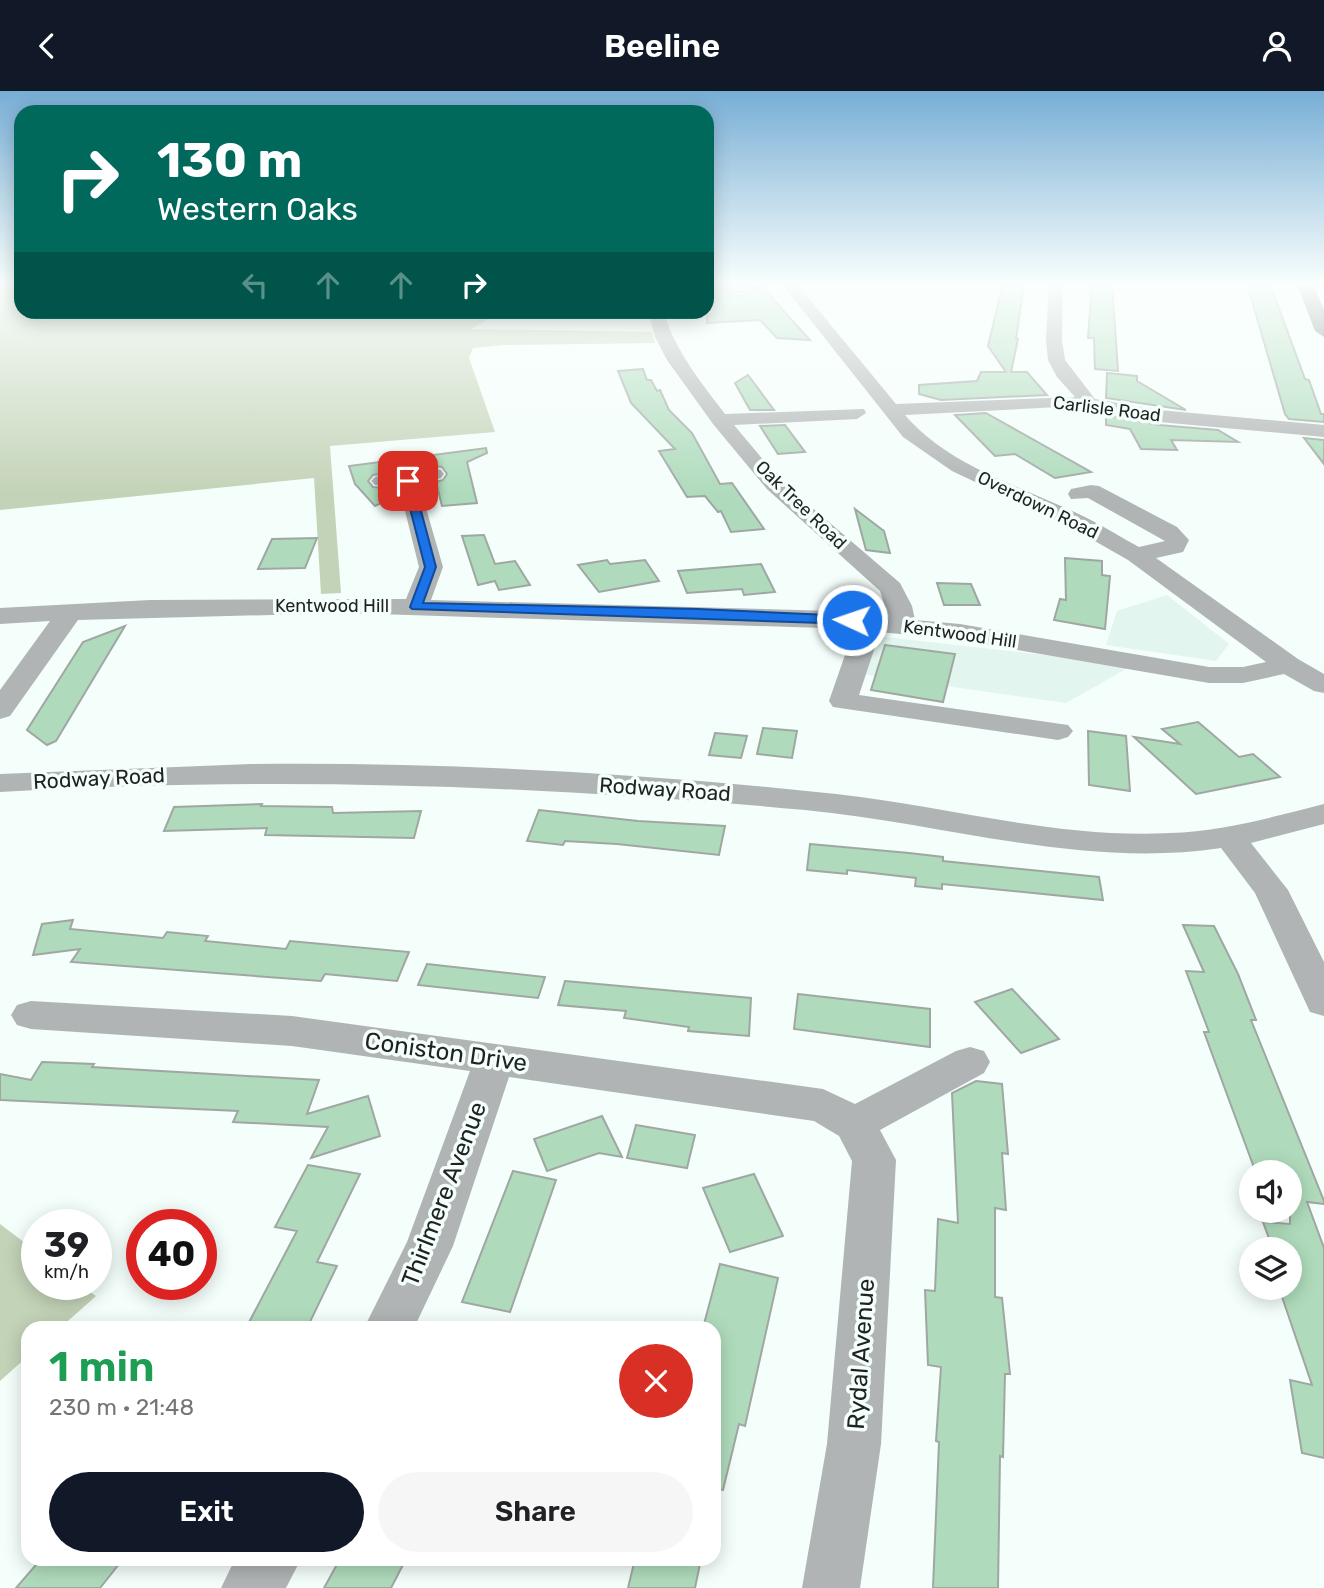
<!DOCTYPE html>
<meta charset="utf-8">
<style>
:root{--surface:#fff;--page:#f6f6f6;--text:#202124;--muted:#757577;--accent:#111827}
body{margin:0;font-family:Rubik,sans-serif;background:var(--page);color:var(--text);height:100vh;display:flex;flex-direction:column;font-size:26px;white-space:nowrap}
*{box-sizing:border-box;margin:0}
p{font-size:23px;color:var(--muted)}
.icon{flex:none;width:38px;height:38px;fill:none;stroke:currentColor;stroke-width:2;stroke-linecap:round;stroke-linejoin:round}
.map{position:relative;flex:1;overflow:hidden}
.side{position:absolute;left:21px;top:1230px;width:700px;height:245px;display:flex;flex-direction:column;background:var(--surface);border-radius:21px;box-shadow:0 4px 18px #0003}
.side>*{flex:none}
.guide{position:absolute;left:14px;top:14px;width:700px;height:214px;border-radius:21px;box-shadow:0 4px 18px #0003;background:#00695c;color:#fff;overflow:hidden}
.tools{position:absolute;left:1239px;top:1069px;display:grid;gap:14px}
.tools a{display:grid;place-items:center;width:63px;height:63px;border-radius:50%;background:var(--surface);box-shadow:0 4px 18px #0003;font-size:35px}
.speed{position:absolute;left:21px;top:1118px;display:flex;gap:14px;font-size:35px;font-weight:700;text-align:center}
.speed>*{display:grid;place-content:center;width:91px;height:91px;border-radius:50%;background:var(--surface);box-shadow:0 4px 18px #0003;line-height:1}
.speed small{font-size:18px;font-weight:400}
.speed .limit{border:10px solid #d22;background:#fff;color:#111}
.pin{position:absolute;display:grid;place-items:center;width:60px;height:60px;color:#fff;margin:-30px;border-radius:14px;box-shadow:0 4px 10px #0006}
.me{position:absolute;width:77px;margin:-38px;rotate:273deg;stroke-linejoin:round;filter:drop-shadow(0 0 5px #0008)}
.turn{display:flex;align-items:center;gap:24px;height:147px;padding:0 28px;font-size:32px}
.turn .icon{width:91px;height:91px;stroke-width:2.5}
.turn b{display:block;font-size:49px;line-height:60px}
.lanes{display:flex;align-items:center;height:66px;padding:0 28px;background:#0003;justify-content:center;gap:35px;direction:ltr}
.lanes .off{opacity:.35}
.round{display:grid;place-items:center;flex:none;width:74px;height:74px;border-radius:37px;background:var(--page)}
.headline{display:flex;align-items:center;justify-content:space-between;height:119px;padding:0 28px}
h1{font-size:42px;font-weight:600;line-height:52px;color:#1e9e55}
.primary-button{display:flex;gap:14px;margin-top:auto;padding:14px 28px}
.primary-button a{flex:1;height:80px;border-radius:42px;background:var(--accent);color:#fff;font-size:28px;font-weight:600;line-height:80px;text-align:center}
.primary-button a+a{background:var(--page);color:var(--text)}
header{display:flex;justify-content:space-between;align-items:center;height:91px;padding:0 28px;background:var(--accent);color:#fff;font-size:32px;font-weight:600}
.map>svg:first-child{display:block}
</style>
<header><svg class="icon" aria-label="back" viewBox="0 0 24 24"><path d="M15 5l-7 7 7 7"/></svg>Beeline<svg class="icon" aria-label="person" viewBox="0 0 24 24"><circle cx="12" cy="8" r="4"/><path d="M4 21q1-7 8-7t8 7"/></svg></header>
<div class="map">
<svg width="1324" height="1497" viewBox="0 0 1324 1497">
<rect width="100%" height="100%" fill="#f4fefb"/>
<g fill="#e2f5ef">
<path d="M1167 504 1229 553 1216 570 1106 554 1117 520Z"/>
<path d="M876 545 1133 574 1066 612 862 583Z"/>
</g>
<g fill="#c3d3b7">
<path d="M0 193H21V220L502 221 471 238 652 241 655 252 503 254 473 257 469 267 495 341 330 355 341 502 321 503 314 387 0 419Z"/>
<path d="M0 1133 37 1161V1194H80L96 1205 60 1237H28V1265L0 1290Z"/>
</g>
<g fill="#afdbbc" stroke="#a0a7a2" stroke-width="2">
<path d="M707 193H737L729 198 734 205 745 204 761 195 810 249 777 247 760 229 707 232Z"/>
<path d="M1003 193H1024L1016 248H1018L1011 281H1027L1047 304 941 309 919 303V294L977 290 981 281H1006L988 255Z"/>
<path d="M1092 193H1112L1118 280 1095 278 1094 247H1088Z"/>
<path d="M1247 193H1270L1305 288 1309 289 1321 323H1324V331L1289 328 1285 323Z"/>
<path d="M643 278 647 289H651L657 300 660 299 669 319 692 342 720 393 732 392 764 438 731 441 721 420 718 421 705 405 687 406 659 360 675 358 631 312 618 280Z"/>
<path d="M1107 282 1137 285V290L1186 319 1106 307Z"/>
<path d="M748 284 774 319H750L735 292Z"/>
<path d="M986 322 1091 381 1055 387 1015 363 995 365 955 324Z"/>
<path d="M1106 324 1159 334 1218 339 1238 351 1171 349 1177 359 1141 358 1130 338 1106 334Z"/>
<path d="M785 334 805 361 778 363 760 335Z"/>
<path d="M1304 347 1324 349V373Z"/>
<path d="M486 357 487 362 467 371 477 412 442 415 436 391 443 389 447 383 442 376 432 375 373 384 368 390 373 396 397 398 398 404 375 415 355 393 349 375Z"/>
<path d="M855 418 884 440 890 462 866 459Z"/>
<path d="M484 444 495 473 515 470 530 494 499 499 495 490 478 494 462 445Z"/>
<path d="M317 447 305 477 258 478 272 448Z"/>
<path d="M1065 467 1102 470V484L1110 485 1105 538 1054 529 1060 508 1066 509Z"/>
<path d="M607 469 610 473 645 469 659 490 599 501 578 474Z"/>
<path d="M761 473 775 501 744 504 742 498 687 502 678 480Z"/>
<path d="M937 492 971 493 980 514H944Z"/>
<path d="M125 535 56 650 47 654 27 639 83 551Z"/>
<path d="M885 554 955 563 943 611 871 599Z"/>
<path d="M1198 631 1239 666 1253 663 1280 686 1196 703 1134 646 1180 653 1162 638Z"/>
<path d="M763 637 797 640 792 667 757 663Z"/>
<path d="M1088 640 1126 645 1130 700 1089 694Z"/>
<path d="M715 642 747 645 741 667 709 664Z"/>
<path d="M262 713 261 715 332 716 333 722 421 720 414 747 265 744 267 737 164 740 174 716Z"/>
<path d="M539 719 638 730 725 735 719 764 617 753 565 750 563 754 527 750Z"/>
<path d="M810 753 909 762 943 766V770L1099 786 1103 809 942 793V798L915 795 916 787 847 779V783L807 779Z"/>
<path d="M73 829 70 838 163 847 167 841 208 845 205 850 286 858 290 850 409 861 397 890 325 883 321 890 71 871 80 858 33 864 42 833Z"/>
<path d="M1183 834 1214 835 1238 883 1256 929H1251L1324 1110V1113L1307 1111 1324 1157V1367L1302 1362 1290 1289 1312 1294 1279 1197H1290V1158H1273L1263 1131 1290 1133V1082H1256L1204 941H1209L1186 880 1204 881Z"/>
<path d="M427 873 545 886 538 907 418 894Z"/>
<path d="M565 890 751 907 749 945 688 940 689 936 624 927 626 920 558 914Z"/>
<path d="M1012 898 1059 948 1021 962 975 911Z"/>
<path d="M798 903 930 918V956L794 938Z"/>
<path d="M42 971 94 973 92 976 319 989 307 1023 368 1005 380 1045 311 1067 328 1036 233 1031 238 1020 0 1009V983L31 989Z"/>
<path d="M976 990 1002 993 1008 1063 1002 1062 1006 1119 995 1117V1206L1002 1207 1010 1283H1005L1003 1366 1000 1365 998 1497H933L939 1351 936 1350 941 1276 928 1274 925 1199 935 1200 938 1128 958 1132 952 1002Z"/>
<path d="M602 1025 622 1066 599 1062 547 1080 534 1048Z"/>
<path d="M636 1034 695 1044 687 1077 627 1067Z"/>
<path d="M308 1074 360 1083 317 1171 337 1175 307 1237H246L297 1140 275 1136Z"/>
<path d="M513 1080 556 1089 510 1221 462 1211Z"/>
<path d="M754 1083 783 1145 730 1161 703 1097Z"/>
<path d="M720 1173 778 1187 745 1335 739 1333 723 1399 714 1398V1237H703Z"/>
<path d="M41 1468H123L100 1497H16Z"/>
<path d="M340 1468H406L391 1497H324Z"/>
<path d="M635 1468H701L695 1497H628Z"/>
</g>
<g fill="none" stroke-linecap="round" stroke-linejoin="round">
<g fill="#b0b4b4" fill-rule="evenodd">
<path d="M742 193H758L759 195 744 202H734L732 199Z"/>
<path d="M782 193H797L896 313 1075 306 1057 286 1048 269 1046 249 1049 193H1063L1062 249 1065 269 1095 308 1159 319 1324 334V346L1159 331 1088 318 1059 316 905 324C950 377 1027 397 1087 427 1105 436 1122 447 1139 456L1165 450 1088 407 1071 408 1068 403 1071 398 1091 394 1099 395 1177 436 1189 449 1183 461 1156 467 1298 568 1324 583V602L1314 600 1284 583 1243 592H1209L960 549 880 541 859 604 1068 634 1073 640 1068 646 1058 649 833 616 829 610 854 538 346 522 78 529 10 625 0 628V599L50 530 0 533V517L150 509 406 508 419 476 399 396 375 394 371 390 375 386C385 383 395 385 405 384 418 383 429 375 441 379L444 383 441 387 419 393 443 476 431 509 833 520 888 526 880 500 767 398 713 333 667 269 655 246 648 220H663C676 261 700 290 725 323L864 318 866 322 857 328 734 334 781 390 900 492 912 515 915 529 960 533 1209 576H1243L1266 571 1128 469 1072 437 952 380 903 346Z"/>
<path d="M251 673C445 671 642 682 836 703 946 715 1058 748 1170 742 1223 740 1273 726 1324 713V733L1251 752 1288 799 1324 871V925L1310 921 1255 802 1221 757C1082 778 943 732 805 719 534 694 272 685 0 701V683Z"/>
<path d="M31 910 292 925 823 998 855 1013 956 960 970 956 984 960 990 971 984 982 880 1039 896 1069 881 1353 860 1497H802L827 1353 852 1070 839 1045 814 1030 509 986 453 1155 414 1237H364L407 1151 470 980 292 955 31 938 17 934 11 924 17 914Z"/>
<path d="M235 1468H301L286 1497H221Z"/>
</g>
<path fill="#717979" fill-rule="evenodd" d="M1297 193H1313L1324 218V246L1315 240Z"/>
</g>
<linearGradient id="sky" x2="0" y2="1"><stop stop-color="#77aed5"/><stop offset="0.48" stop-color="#fafffd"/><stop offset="1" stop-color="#fafffd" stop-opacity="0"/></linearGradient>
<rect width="1324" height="403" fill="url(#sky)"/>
<path fill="#1a73e8" stroke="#114b97" stroke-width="2" d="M408 387 413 390 436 476 423 512 698 518 852 525 858 529 852 533 412 518 410 516 425 476 403 390Z"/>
<g text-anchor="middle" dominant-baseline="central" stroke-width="7" stroke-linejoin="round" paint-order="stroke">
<g font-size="18" fill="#1e2221" stroke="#f4fefb">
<text transform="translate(1107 318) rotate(7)">Carlisle Road</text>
<text transform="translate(801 414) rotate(44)">Oak Tree Road</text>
<text transform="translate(1038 414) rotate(26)">Overdown Road</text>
<text x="332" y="515">Kentwood Hill</text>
<text transform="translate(960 543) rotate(8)">Kentwood Hill</text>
</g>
<g font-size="21" fill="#1e2221" stroke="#f4fefb">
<text transform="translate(99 687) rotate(-3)">Rodway Road</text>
<text transform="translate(665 698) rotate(4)">Rodway Road</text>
</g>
<g font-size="24" fill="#1e2221" stroke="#f4fefb">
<text transform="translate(446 961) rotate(8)">Coniston Drive</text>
<text transform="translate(444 1103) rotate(-69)">Thirlmere Avenue</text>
<text transform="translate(861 1263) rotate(-86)">Rydal Avenue</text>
</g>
</g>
</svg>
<div class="tools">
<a><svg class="icon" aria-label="sound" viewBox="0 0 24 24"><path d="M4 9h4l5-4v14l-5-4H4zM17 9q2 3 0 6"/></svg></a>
<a><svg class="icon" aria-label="layers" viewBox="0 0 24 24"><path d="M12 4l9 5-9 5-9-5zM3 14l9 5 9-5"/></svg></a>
</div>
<div class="speed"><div>39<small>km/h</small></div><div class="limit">40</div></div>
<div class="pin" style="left:408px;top:390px;background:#d93025"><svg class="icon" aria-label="arrive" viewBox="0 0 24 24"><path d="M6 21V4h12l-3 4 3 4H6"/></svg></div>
<svg class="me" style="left:852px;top:529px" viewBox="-20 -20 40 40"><circle r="17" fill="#1a73e8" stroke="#fff" stroke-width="3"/><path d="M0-11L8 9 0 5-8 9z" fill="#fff"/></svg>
<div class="guide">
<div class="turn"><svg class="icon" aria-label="right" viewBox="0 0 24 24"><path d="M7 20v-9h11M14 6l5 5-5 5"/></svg><div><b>130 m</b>Western Oaks</div></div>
<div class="lanes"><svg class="icon off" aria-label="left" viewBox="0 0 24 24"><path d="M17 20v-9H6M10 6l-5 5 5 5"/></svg><svg class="icon off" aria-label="ahead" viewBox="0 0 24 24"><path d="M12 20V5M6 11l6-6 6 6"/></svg><svg class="icon off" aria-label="ahead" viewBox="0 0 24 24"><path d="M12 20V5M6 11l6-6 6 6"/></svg><svg class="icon" aria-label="right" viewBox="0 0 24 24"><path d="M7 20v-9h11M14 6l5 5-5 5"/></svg></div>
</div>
<section class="side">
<div class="headline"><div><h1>1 min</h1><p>230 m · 21:48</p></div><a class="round" style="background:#d93025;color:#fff"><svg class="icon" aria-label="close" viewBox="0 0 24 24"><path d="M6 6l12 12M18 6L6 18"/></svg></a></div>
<div class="primary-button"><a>Exit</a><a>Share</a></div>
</section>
</div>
